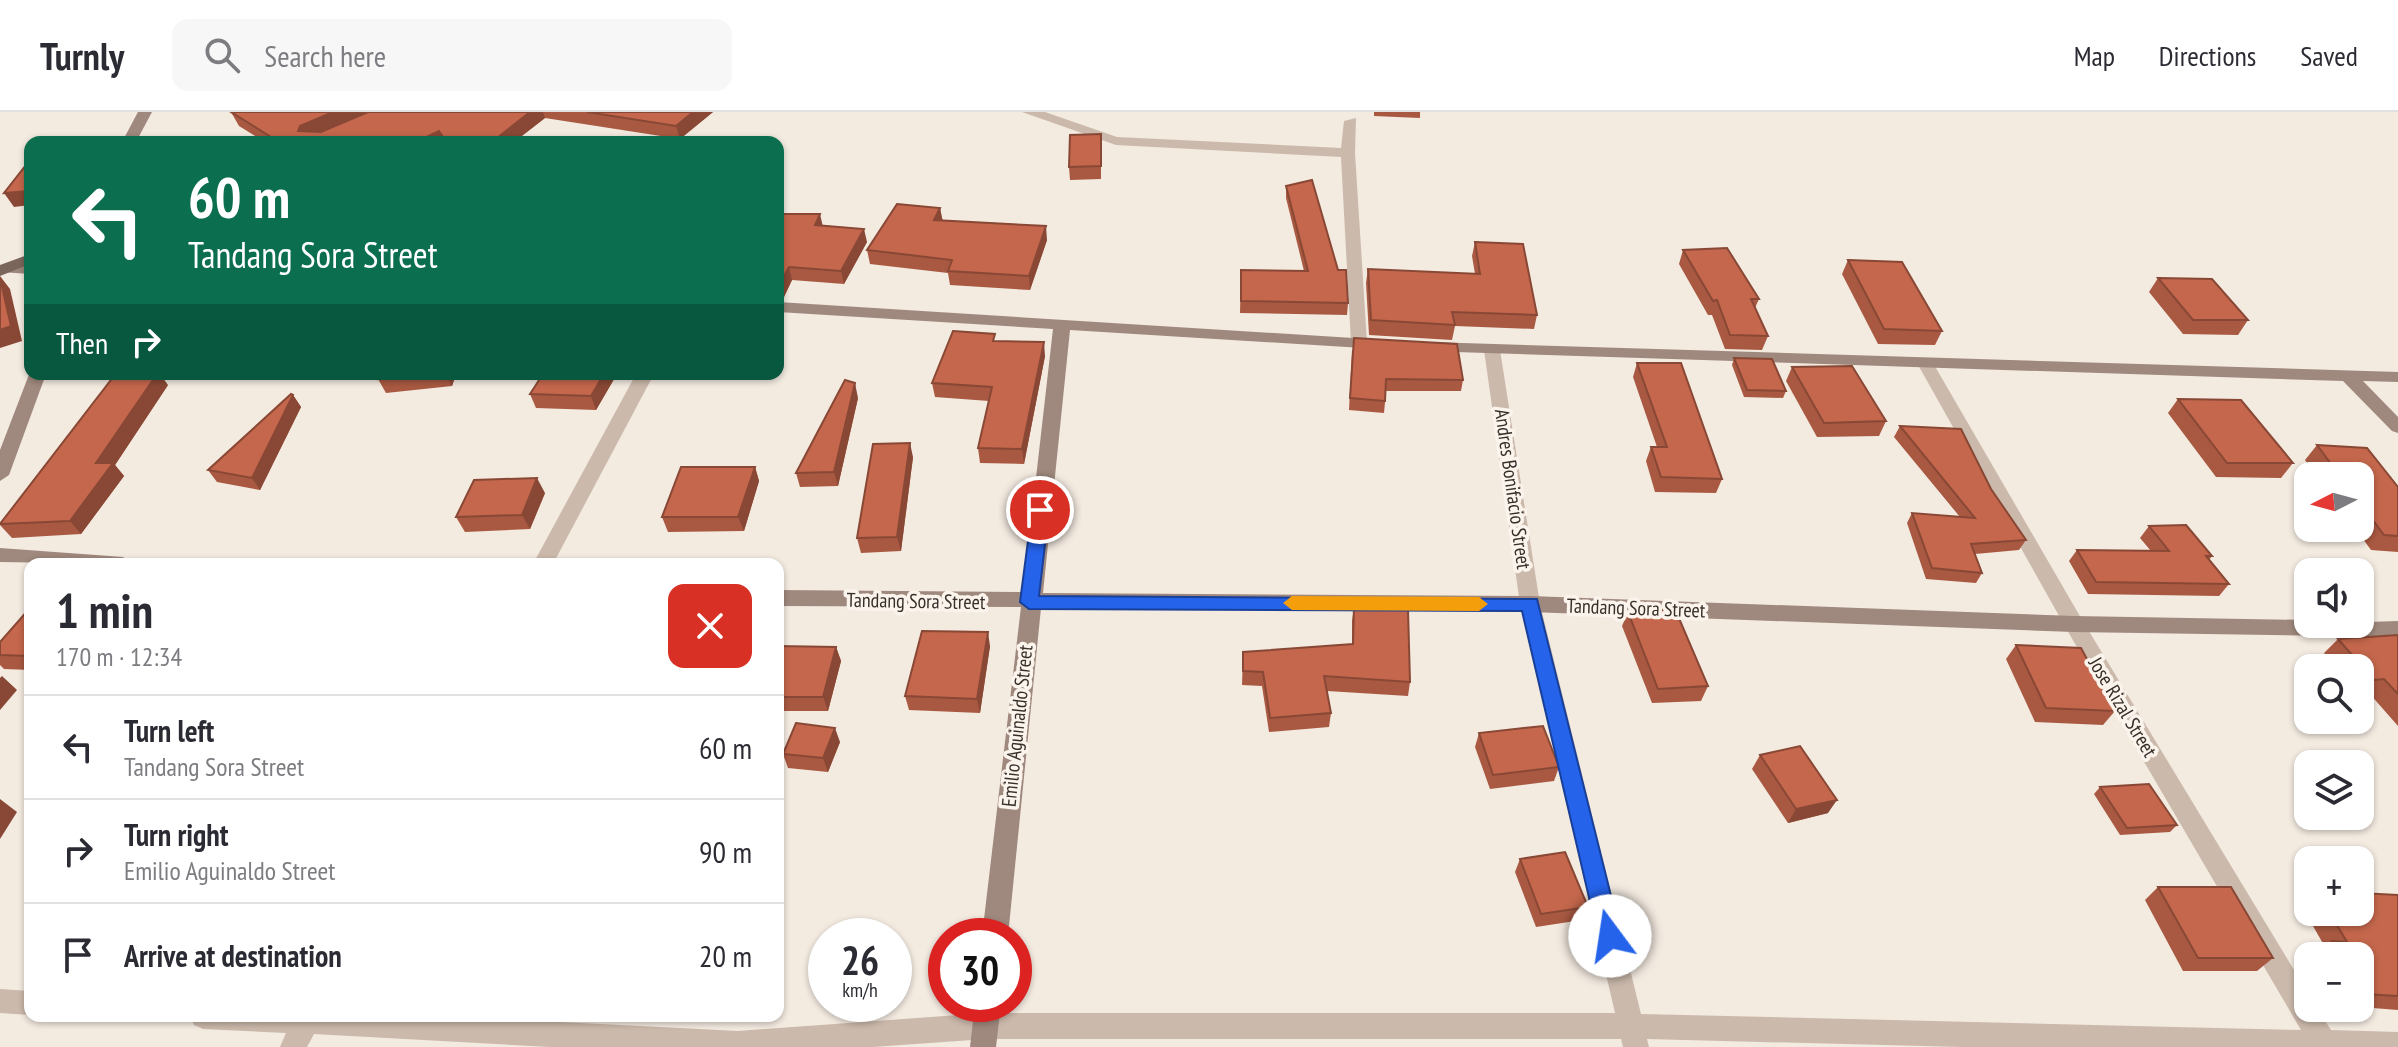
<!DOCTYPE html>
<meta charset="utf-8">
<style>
:root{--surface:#fff;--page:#f7f7f7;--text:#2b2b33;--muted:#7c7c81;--line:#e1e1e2}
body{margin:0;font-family:"PT Sans Narrow",sans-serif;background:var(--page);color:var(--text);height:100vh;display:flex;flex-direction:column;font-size:30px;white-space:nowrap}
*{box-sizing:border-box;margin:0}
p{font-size:26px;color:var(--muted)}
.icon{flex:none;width:44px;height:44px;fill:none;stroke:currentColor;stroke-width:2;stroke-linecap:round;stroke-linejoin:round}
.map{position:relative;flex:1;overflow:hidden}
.panel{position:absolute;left:24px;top:446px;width:760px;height:464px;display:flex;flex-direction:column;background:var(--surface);border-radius:16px;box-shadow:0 2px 6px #0004}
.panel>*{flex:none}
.guide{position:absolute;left:24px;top:24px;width:760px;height:244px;border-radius:16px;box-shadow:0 2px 6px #0004;background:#0b6e4f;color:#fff;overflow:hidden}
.needle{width:52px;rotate:264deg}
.tools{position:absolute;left:2294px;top:350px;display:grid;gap:16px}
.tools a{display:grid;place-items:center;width:80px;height:80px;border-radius:16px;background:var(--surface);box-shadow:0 2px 6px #0004;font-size:40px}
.speed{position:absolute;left:808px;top:806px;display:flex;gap:16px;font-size:40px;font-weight:700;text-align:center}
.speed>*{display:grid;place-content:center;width:104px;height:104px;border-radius:50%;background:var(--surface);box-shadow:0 2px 6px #0004;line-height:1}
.speed small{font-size:20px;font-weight:400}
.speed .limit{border:12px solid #d22;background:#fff;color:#111}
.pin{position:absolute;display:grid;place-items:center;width:68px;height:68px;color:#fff;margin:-34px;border:4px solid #fff;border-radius:50%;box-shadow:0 2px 8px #0007}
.me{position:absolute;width:88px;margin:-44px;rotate:346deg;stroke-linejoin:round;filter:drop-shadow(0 0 6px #0008)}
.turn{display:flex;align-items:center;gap:28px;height:168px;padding:0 32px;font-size:36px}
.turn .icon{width:104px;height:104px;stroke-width:2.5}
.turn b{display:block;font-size:56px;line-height:68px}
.then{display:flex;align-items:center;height:76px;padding:0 32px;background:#0003;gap:16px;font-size:30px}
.round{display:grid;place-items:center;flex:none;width:84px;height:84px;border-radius:16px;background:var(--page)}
.head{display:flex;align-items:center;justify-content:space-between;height:136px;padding:0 32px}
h1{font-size:48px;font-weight:700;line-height:60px}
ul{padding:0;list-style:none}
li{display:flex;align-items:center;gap:24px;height:104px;padding:0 32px;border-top:2px solid var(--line)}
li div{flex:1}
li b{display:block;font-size:30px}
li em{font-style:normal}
header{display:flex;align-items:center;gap:48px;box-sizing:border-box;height:112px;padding:0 40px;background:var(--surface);border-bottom:2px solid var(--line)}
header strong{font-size:38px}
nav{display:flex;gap:44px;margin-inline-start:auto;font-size:28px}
.search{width:560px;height:72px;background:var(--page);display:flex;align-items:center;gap:20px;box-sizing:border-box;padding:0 28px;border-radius:16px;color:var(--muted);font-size:30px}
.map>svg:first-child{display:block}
</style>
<header>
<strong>Turnly</strong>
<div class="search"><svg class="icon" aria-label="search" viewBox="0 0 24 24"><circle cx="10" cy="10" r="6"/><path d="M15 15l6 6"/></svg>Search here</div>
<nav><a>Map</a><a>Directions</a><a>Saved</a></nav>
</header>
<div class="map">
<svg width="2398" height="935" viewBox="0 0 2398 935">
<rect width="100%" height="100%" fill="#f3eae0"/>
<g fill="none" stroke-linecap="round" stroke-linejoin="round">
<g fill="#cbb9ab" fill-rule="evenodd">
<path d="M1022 0H1045L1117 25 1341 36 1344 9 1356 6 1355 41 1367 231 1359 236 1351 231 1341 45 1116 33Z"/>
<path d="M1492 233 1500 238 1540 492 1641 902 2301 918 2067 518 1917 251 1925 246 1933 251 2081 506 2308 881V896H2317L2331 918 2398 920V935H1962L1647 927 1649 935H1623L1621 927H986L873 935H550L314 922 307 935H280L286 921 203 917 194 913 190 904H447L738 919 986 901H1615L1520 492 1484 238Z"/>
<path d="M636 262H654L553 452H533Z"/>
<path d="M0 877 30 879V903L0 901Z"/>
</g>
<g fill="#9f887d" fill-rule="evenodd">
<path d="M138 0H152L136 30H122Z"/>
<path d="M30 152V162L0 160V154Z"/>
<path d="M778 190 1385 228V236L1379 237 1070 218 1043 481 1530 484 2074 504 2308 508V512L2398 509V525L2074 520 1530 500 1041 496 1008 824H982L1021 495 778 494V478L1023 480 1053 217 778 200Z"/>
<path d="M1430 230 2398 260V270L2363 269 2398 305V321L2392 319 2343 269 1424 239V231Z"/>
<path d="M30 260 46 262 9 363 0 369V338Z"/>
<path d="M0 436 123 445 133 452 0 450Z"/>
<path d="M975 892H1001L996 935H970Z"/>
</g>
<path fill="#7b665c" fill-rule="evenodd" d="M30 142V152L0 164V153Z"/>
</g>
<g fill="#a95941">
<path d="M231 0H713L680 27 545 6 514 30H265L239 14Z"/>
<path d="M1374 0H1420V6L1374 4Z"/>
<path d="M1101 36V67L1070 68 1069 55Z"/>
<path d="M1286 74 1348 191 1347 203 1240 201 1241 158 1304 159 1286 86Z"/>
<path d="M940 96 942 108 1047 128 1030 178 950 173 948 161 870 152 867 138Z"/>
<path d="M778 102 822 114 867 130 844 172 792 168 783 187 778 188Z"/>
<path d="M1475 130 1537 203 1534 217 1455 214 1452 228 1369 223 1366 171 1368 157 1475 162 1472 144Z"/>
<path d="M1683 138 1759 187 1755 196 1768 224 1762 238 1725 237 1712 203H1708L1679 152Z"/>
<path d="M1848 148 1942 219 1935 233 1878 232 1842 162Z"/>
<path d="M2158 166 2248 208 2238 223 2183 222 2149 180Z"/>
<path d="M996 229 1045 244 1024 352 980 351 978 336 989 289 935 285 932 271Z"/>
<path d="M1352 238 1463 268 1461 279H1386L1384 301 1349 298Z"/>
<path d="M1734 246 1786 279 1783 286 1744 285 1732 253Z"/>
<path d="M1637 251 1722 367 1716 381 1655 380 1646 349 1651 335H1657L1633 265Z"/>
<path d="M1792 255 1886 309 1879 324 1817 325 1786 269Z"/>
<path d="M380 262H456L452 274 386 281 378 267Z"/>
<path d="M617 262 596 298 536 296 530 282Z"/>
<path d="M168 273 115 353 124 364 81 422 12 426 0 413V412Z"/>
<path d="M293 283 301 295 260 378 217 370 208 358Z"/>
<path d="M858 286 838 374 800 375 796 361Z"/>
<path d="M2178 287 2293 351 2281 366 2216 365 2168 301Z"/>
<path d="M1900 314 1991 377 2026 428 2019 438 1975 442 1982 461 1976 471 1926 467 1907 411 1912 401 1960 405 1894 325Z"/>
<path d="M2317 333 2398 375V440L2371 438 2355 416H2360V364H2316L2305 348Z"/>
<path d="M913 345 901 439 861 441 857 426Z"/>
<path d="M755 355 759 369 744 419 668 420 662 405Z"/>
<path d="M545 381 530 417 465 420 456 405Z"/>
<path d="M2149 414 2212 444 2209 448 2229 472 2219 484 2088 482 2069 449 2077 438 2151 439 2140 426Z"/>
<path d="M1354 495 1410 570 1408 584 1327 579 1331 601 1329 615 1269 620 1262 574 1242 573 1243 540 1352 532V509Z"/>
<path d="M30 496V558L4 557 0 553V530Z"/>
<path d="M1628 500 1708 574 1701 589 1652 591 1622 514Z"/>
<path d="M2398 523V614L2369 581 2360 582V556H2337L2324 541 2338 527Z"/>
<path d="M2016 533 2115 599 2103 613 2035 610 2006 547Z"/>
<path d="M778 534 836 535 841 549 828 599H778Z"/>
<path d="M990 534 980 601 909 598 905 584Z"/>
<path d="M1479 621 1559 655 1554 669 1490 677 1475 635Z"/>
<path d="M840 630 828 660 788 656 783 642Z"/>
<path d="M1760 643 1828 701 1788 711 1752 657Z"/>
<path d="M2100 675 2177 713 2170 720 2120 723 2094 682Z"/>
<path d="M1520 747 1588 795 1582 808 1536 815 1515 760Z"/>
<path d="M2158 775 2273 846 2257 859H2183L2145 788Z"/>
<path d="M2398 783V898L2360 895V844H2317L2316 842 2325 835 2301 793 2308 787V800H2360Z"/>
</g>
<g fill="#894835">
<path d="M333 0H370L307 27 298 19 300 14Z"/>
<path d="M530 0H543L545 6 514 30H492Z"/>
<path d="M693 0H713L680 27 676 14Z"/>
<path d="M439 19 444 30H416Z"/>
<path d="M30 79V93L14 95 4 81Z"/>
<path d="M940 96 943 110 934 108Z"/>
<path d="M820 102 823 115 815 113Z"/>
<path d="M1046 114 1047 128 1030 178 1029 164Z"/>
<path d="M864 117 867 130 844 172 841 159Z"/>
<path d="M789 155 792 168 783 187 779 174Z"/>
<path d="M0 164 10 177 22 229 0 236Z"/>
<path d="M1044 230 1045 244 1024 352 1022 337Z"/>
<path d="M157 262H160L168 273 115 353 124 364 81 422 70 409 96 351Z"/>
<path d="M446 262H456L452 274Z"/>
<path d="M604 262H617L596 298 591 284Z"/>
<path d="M855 271 858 286 838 374 834 360Z"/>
<path d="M293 283 301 295 260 378 252 366Z"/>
<path d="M910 331 913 345 901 439 897 425Z"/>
<path d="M755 355 759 369 744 419 738 405Z"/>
<path d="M537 366 545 381 530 417 522 403Z"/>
<path d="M988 520 990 534 980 601 977 587Z"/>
<path d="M836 535 841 549 828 599 823 585Z"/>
<path d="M2 564 17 578 0 598V566Z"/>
<path d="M835 616 840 630 828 660 823 646Z"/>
<path d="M0 687 17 700 0 727Z"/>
<path d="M1837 688 1828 701 1788 711 1796 697Z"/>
</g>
<g fill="#c4674c" stroke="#894835" stroke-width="2">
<path d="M231 0H333L300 14 298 19 321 20 368 0H530L492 30H442L445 28 439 19 416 30H279Z"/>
<path d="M587 0H693L676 14Z"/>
<path d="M1101 22V54L1069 55 1070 23Z"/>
<path d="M30 48V79L4 81Z"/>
<path d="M1312 68 1338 158H1346L1348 191 1241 189V158L1308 159 1286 74Z"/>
<path d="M897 92 940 96 934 108 1046 114 1029 164 948 159 952 148 867 138Z"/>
<path d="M778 102H820L815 113 864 117 841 159 789 155 778 174Z"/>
<path d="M1475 130 1523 132 1537 203 1452 200 1455 213 1371 208 1368 157 1480 162Z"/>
<path d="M1727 136 1759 187H1751L1768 224 1730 223 1717 188 1713 189 1683 138Z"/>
<path d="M1848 148 1902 150 1942 219 1884 217Z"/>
<path d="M0 166 11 214 0 218Z"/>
<path d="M2158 166 2212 167 2248 208H2193Z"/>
<path d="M953 219 995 222 993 229 1044 230 1022 337 978 336 992 275 932 271Z"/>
<path d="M1354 226 1457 232 1463 268 1386 267 1385 289 1350 286Z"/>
<path d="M1734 246 1772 247 1786 279 1747 278Z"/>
<path d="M1637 251H1681L1722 367 1661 365 1651 335H1667Z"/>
<path d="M1852 254 1886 309 1824 311 1792 255Z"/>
<path d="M133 262H157L96 351H113L70 409 0 412 114 264Z"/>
<path d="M380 262H421L378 267Z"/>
<path d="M543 262H604L591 284 530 282Z"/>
<path d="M845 268 855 271 834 360 796 361Z"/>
<path d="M291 282 293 283 252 366 208 358Z"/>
<path d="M2178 287 2241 288 2293 351H2227Z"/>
<path d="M1900 314 1961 317 1991 377 2026 428 1971 432 1982 461 1932 456 1912 401 1975 406Z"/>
<path d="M910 331 897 425 857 426 873 332Z"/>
<path d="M2317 333 2367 336 2398 375V424L2384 423 2360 391V364H2340Z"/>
<path d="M681 355H755L738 405H662Z"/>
<path d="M537 366 522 403 456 405 474 368Z"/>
<path d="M2186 413 2212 444H2206L2229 472 2096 470 2077 438 2169 439 2149 414Z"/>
<path d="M1354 495 1408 498 1410 570 1324 564 1331 601 1270 606 1263 560 1243 559V540L1353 532Z"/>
<path d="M30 496V544L0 543V530Z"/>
<path d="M1675 497 1708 574 1658 577 1628 500Z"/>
<path d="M922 519 988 520 977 587 905 584Z"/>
<path d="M2398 523V582L2384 567 2374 568 2338 527Z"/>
<path d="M2016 533 2081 536 2115 599 2046 596Z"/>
<path d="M778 534 836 535 823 585H778Z"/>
<path d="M796 611 835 616 823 646 783 642Z"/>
<path d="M1543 614 1559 655 1493 663 1479 621Z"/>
<path d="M1800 634 1837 688 1796 697 1760 643Z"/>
<path d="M2149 672 2177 713 2127 716 2100 675Z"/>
<path d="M1565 740 1588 795 1541 802 1520 747Z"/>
<path d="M2158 775H2231L2273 846H2198Z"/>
<path d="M2360 781 2398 783V884L2363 882 2360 877V844H2341L2332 829 2347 830 2329 800H2360Z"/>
</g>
<path fill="#2563eb" stroke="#184099" stroke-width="2" d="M1040 392 1049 398 1039 484 1537 487 1621 824 1618 831 1610 834 1602 831 1598 824 1522 499 1029 497 1020 490 1032 398Z"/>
<path fill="#f59e0b" d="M1292 484 1479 485 1488 492 1479 499 1292 498 1283 491Z"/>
<g text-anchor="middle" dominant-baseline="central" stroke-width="7" stroke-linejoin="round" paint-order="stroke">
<g font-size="20" fill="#392f2a" stroke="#faf4ec">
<text transform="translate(1513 377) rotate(82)">Andres Bonifacio Street</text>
<text transform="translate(916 489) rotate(1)">Tandang Sora Street</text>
<text transform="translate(1636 496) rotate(2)">Tandang Sora Street</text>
<text transform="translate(2123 595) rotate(59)">Jose Rizal Street</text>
<text transform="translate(1017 614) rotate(-84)">Emilio Aguinaldo Street</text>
</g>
</g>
</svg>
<div class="tools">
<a><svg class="needle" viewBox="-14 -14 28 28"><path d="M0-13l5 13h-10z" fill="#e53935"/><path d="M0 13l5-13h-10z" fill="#7c7c81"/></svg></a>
<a><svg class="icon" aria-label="sound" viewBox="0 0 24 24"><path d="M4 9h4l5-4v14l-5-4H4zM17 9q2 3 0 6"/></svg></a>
<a><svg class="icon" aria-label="search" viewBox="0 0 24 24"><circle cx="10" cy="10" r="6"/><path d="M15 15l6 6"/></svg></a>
<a><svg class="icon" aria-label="layers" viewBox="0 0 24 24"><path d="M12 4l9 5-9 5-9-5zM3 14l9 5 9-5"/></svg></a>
<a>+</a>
<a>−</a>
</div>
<div class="speed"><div>26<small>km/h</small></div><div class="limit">30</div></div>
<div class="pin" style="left:1040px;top:398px;background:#d93025"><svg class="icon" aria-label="arrive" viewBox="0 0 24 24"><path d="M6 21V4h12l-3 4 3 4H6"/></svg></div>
<svg class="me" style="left:1610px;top:824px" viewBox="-20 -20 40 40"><circle r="19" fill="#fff"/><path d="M0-13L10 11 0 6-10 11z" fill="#2563eb"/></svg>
<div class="guide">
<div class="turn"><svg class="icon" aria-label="left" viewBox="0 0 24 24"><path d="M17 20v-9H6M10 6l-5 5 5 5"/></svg><div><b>60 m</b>Tandang Sora Street</div></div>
<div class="then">Then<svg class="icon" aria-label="right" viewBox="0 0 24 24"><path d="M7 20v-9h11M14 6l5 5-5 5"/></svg></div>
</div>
<section class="panel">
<div class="head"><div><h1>1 min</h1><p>170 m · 12:34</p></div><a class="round" style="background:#d93025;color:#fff"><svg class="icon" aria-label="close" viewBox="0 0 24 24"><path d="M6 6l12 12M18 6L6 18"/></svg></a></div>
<ul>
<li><svg class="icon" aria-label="left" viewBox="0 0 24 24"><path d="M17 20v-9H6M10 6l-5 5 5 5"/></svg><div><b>Turn left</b><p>Tandang Sora Street</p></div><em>60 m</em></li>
<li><svg class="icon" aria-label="right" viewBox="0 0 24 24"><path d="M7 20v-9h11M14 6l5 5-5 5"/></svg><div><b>Turn right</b><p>Emilio Aguinaldo Street</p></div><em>90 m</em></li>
<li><svg class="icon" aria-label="arrive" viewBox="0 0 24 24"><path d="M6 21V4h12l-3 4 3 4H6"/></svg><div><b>Arrive at destination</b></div><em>20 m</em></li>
</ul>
</section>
</div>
